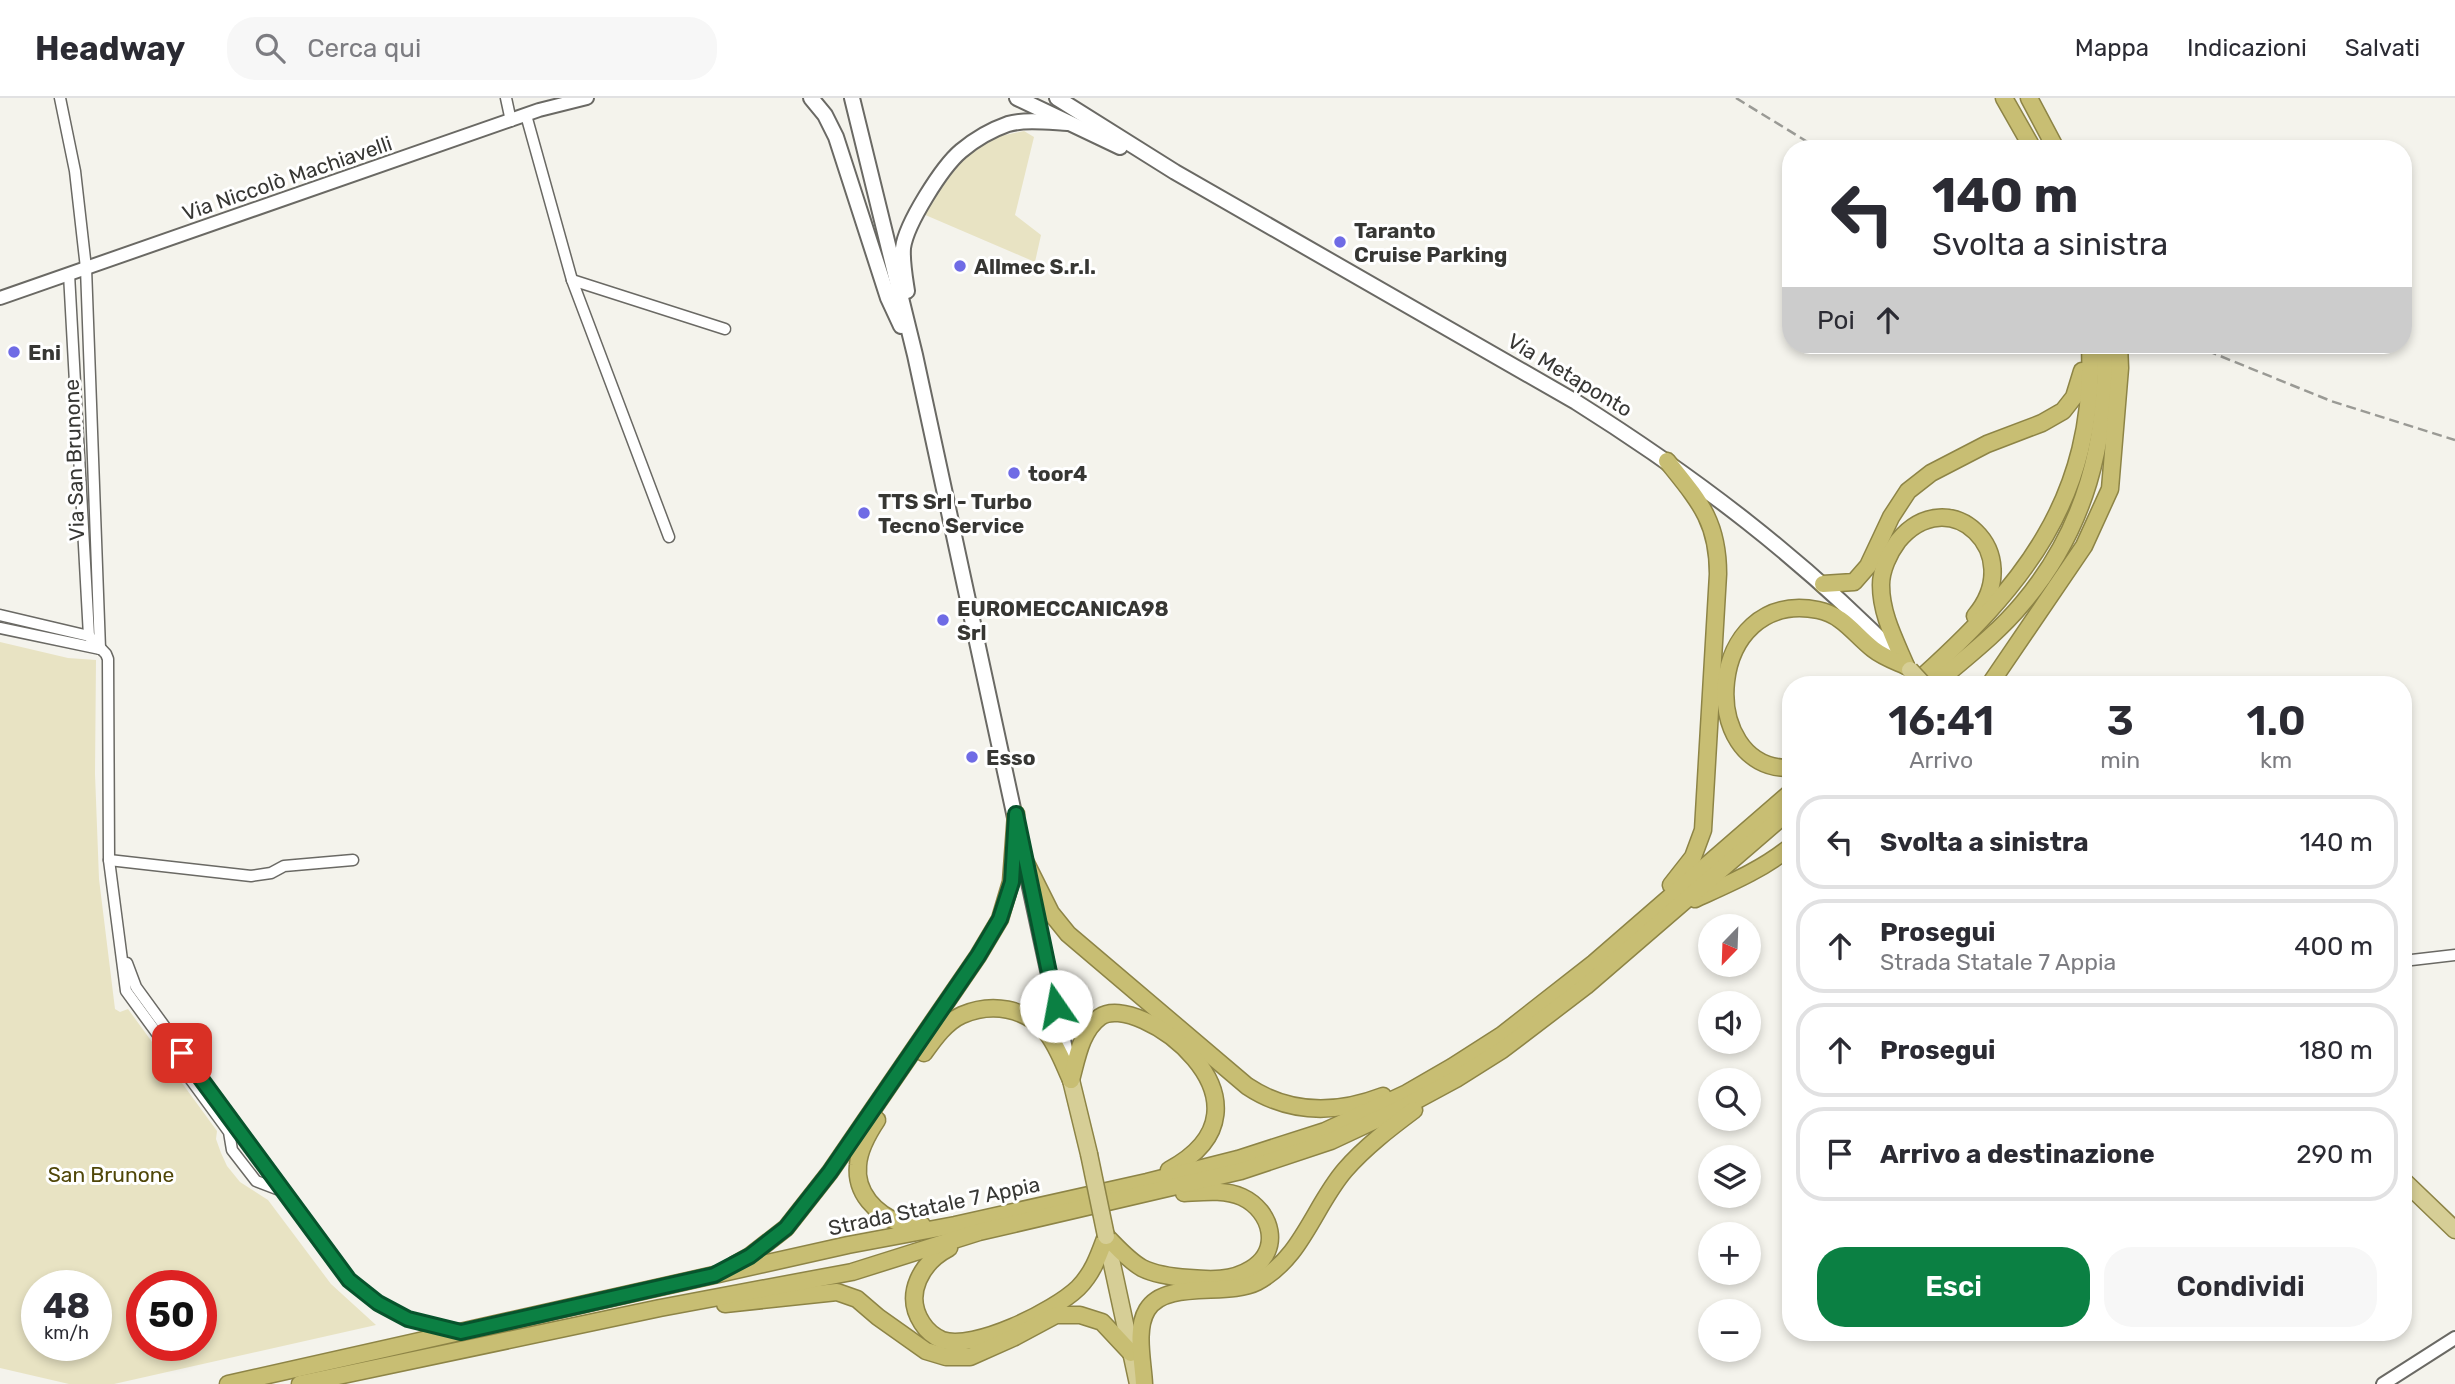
<!DOCTYPE html>
<html lang="it">
<meta charset="utf-8">
<style>
:root{--surface:#fff;--page:#f7f7f7;--text:#2b2b33;--muted:#7c7c81;--line:#e1e1e2;--accent:#0b8043}
body{margin:0;font-family:Rubik,sans-serif;background:var(--page);color:var(--text);height:100vh;display:flex;flex-direction:column;font-size:26px;white-space:nowrap}
*{box-sizing:border-box;margin:0}
p{font-size:23px;color:var(--muted)}
.icon{flex:none;width:38px;height:38px;fill:none;stroke:currentColor;stroke-width:2;stroke-linecap:round;stroke-linejoin:round}
.map{position:relative;flex:1;overflow:hidden}
.drawer{position:absolute;left:1782px;top:578px;width:630px;height:665px;display:flex;flex-direction:column;background:var(--surface);border-radius:28px;box-shadow:0 4px 10px #0003}
.drawer>*{flex:none}
.top-card{position:absolute;left:1782px;top:42px;width:630px;height:214px;border-radius:28px;box-shadow:0 4px 10px #0003;background:#fff;color:var(--text);overflow:hidden}
.needle{width:46px;rotate:203deg}
.controls{position:absolute;left:1698px;top:816px;display:grid;gap:14px}
.controls a{display:grid;place-items:center;width:63px;height:63px;border-radius:50%;background:var(--surface);box-shadow:0 4px 10px #0003;font-size:35px}
.speed{position:absolute;left:21px;top:1172px;display:flex;gap:14px;font-size:35px;font-weight:700;text-align:center}
.speed>*{display:grid;place-content:center;width:91px;height:91px;border-radius:50%;background:var(--surface);box-shadow:0 4px 10px #0003;line-height:1}
.speed small{font-size:18px;font-weight:400}
.speed .limit{border:10px solid #d22;background:#fff;color:#111}
.pin{position:absolute;display:grid;place-items:center;width:60px;height:60px;color:#fff;margin:-30px;border-radius:14px;box-shadow:0 4px 10px #0006}
.me{position:absolute;width:77px;margin:-38px;rotate:348deg;stroke-linejoin:round;filter:drop-shadow(0 0 5px #0008)}
.turn{display:flex;align-items:center;gap:24px;height:147px;padding:0 35px;font-size:32px}
.turn .icon{width:91px;height:91px;stroke-width:2.5}
.turn b{display:block;font-size:49px;line-height:60px}
.then{display:flex;align-items:center;height:66px;padding:0 35px;background:#0003;gap:14px;font-size:26px}
.eta{display:flex;justify-content:space-evenly;align-items:center;height:119px;text-align:center}
.eta b{font-size:42px;font-weight:600;line-height:49px}
.primary-button{display:flex;gap:14px;margin-top:auto;padding:14px 35px}
.primary-button a{flex:1;height:80px;border-radius:28px;background:var(--accent);color:#fff;font-size:28px;font-weight:600;line-height:80px;text-align:center}
.primary-button a+a{background:var(--page);color:var(--text)}
ul{padding:0;list-style:none}
li{display:flex;align-items:center;gap:21px;height:94px;margin:0 14px 10px;padding:0 21px;border:4px solid var(--line);border-radius:28px}
li div{flex:1}
li b{display:block;font-size:26px}
li em{font-style:normal}
header{display:flex;align-items:center;gap:42px;box-sizing:border-box;height:98px;padding:0 35px;background:var(--surface);border-bottom:2px solid var(--line)}
header strong{font-size:33px}
nav{display:flex;gap:38px;margin-inline-start:auto;font-size:24px}
.search{width:490px;height:63px;background:var(--page);display:flex;align-items:center;gap:18px;box-sizing:border-box;padding:0 24px;border-radius:28px;color:var(--muted);font-size:26px}
.map>svg:first-child{display:block}
</style>
<header>
<strong>Headway</strong>
<div class="search"><svg class="icon" aria-label="search" viewBox="0 0 24 24"><circle cx="10" cy="10" r="6"/><path d="M15 15l6 6"/></svg>Cerca qui</div>
<nav><a>Mappa</a><a>Indicazioni</a><a>Salvati</a></nav>
</header>
<div class="map">
<svg width="2455" height="1286" viewBox="0 0 2455 1286">
<rect width="100%" height="100%" fill="#f4f3ec"/>
<g fill="#e8e3c3" fill-rule="evenodd">
<path d="M1024 33 1034 39 1015 117 1041 137 1035 164 923 116 965 57 991 40Z"/>
<path d="M0 544 68 560 96 562 95 676 99 781 115 911 120 914 128 911 217 1033 216 1041 221 1055 227 1068 240 1084 268 1102 331 1186 376 1227 114 1286H69L0 1270ZM37 1188H96V1248H37ZM142 1188H201V1248H142Z"/>
</g>
<g fill="none" stroke-linecap="round" stroke-linejoin="round">
<g stroke="#6a6964" stroke-width="13">
<g id="minor">
<path d="M60 0 75 73 86 170 100 551"/>
<path d="M506 0 511 23"/>
<path d="M526 17 572 182 669 439"/>
<path d="M69 176 89 538"/>
<path d="M572 182 725 231"/>
<path d="M0 517 89 538"/>
<path d="M0 530 100 551"/>
<path d="M89 538 106 556 108 561 109 762 126 893 229 1034 232 1052 256 1083 282 1093"/>
<path d="M109 762 251 778 271 775 284 768 353 762"/>
<path d="M2403 863 2455 857"/>
<path d="M127 865 136 889 349 1182C385 1210 408 1224 453 1232"/>
</g>
</g>
<g stroke="#6a6964" stroke-width="16">
<g id="tertiary">
<path d="M0 200 539 12 587 0"/>
<path d="M2383 1286 2455 1240"/>
</g>
</g>
<g stroke="#6a6964" stroke-width="18">
<g id="secondary">
<path d="M811 0 825 17 836 39 888 200 901 228"/>
<path d="M852 0 915 257 1068 965"/>
<path d="M1017 0 1120 49"/>
<path d="M1057 0 1175 74 1576 304C1697 380 1804 462 1903 564"/>
<path d="M907 193C905 180 902 164 903 150 906 126 942 69 961 53 974 42 991 32 1008 26 1026 21 1049 24 1068 25"/>
</g>
</g>
<g stroke="#8d8446" stroke-width="19">
<g id="primary">
<path d="M1071 982 1089 1056"/>
<path d="M2403 1082 2455 1132"/>
<path d="M1106 1138 1138 1286"/>
</g>
</g>
<g stroke="#8d8446" stroke-width="19">
<g id="trunk">
<path d="M2004 0 2033 51"/>
<path d="M2029 0 2056 51"/>
<path d="M1667 363C1699 403 1718 423 1718 476L1703 732 1693 759 1671 787"/>
<path d="M1823 486 1854 484 1868 468 1891 419 1908 393 1931 375 1987 346 2042 325 2063 313 2074 299 2082 273"/>
<path d="M1906 568C1895 542 1881 516 1881 487 1881 472 1889 455 1898 443 1949 381 2028 455 1975 518"/>
<path d="M1914 586C2023 489 2096 401 2090 247"/>
<path d="M1935 586C1964 561 1997 536 2022 506 2086 431 2107 343 2106 247"/>
<path d="M1990 586 2084 448 2110 391 2120 270 2119 247"/>
<path d="M1790 670C1695 672 1705 490 1818 512 1843 517 1854 536 1873 551 1883 559 1895 563 1906 568"/>
<path d="M1026 765 1051 815 1068 836 1247 988C1289 1016 1336 1016 1383 998"/>
<path d="M1695 801C1728 786 1762 772 1790 749"/>
<path d="M924 955C934 941 946 924 962 917 992 904 1025 910 1046 934 1057 947 1064 967 1071 982"/>
<path d="M1071 982C1077 960 1081 933 1100 919 1137 892 1292 1006 1169 1072"/>
<path d="M877 1022C869 1034 859 1052 858 1067 855 1095 876 1116 900 1125 906 1128 915 1127 922 1127"/>
<path d="M949 1150C922 1164 903 1196 922 1225 927 1233 933 1238 942 1242 974 1253 1054 1213 1078 1190 1093 1175 1099 1157 1106 1138 1117 1149 1128 1162 1142 1170 1156 1177 1173 1179 1189 1180 1210 1182 1232 1183 1251 1171 1282 1152 1272 1113 1242 1099 1225 1091 1202 1094 1184 1095"/>
<path d="M734 1167 750 1158 786 1130 830 1074 978 858 1000 821 1011 784 1016 716"/>
<path d="M725 1206 837 1194 857 1201 878 1219 926 1253 946 1259H970L1015 1239 1056 1217H1080L1102 1224 1131 1255"/>
<path d="M228 1286 848 1147 955 1127 1147 1084 1238 1061 1325 1033 1407 995 1452 969 1502 937 1594 865 1790 695"/>
<path d="M300 1286 660 1210 852 1174 979 1134 1241 1073 1331 1043 1406 1008 1456 981 1502 952 1586 888 1790 712"/>
<path d="M1144 1286C1143 1264 1135 1232 1147 1212 1165 1181 1228 1199 1257 1184 1302 1160 1314 1108 1345 1072 1365 1049 1390 1030 1414 1012"/>
</g>
</g>
<use href="#minor" stroke="#fff" stroke-width="10"/>
<use href="#tertiary" stroke="#fff" stroke-width="12"/>
<use href="#secondary" stroke="#fff" stroke-width="14"/>
<use href="#primary" stroke="#d6ce96" stroke-width="16"/>
<use href="#trunk" stroke="#c8be73" stroke-width="16"/>
<g stroke="#9a9a95" stroke-width="2.5" stroke-dasharray="10 5" stroke-linecap="butt">
<path d="M1736 0 1819 51"/>
<path d="M2193 247 2331 303 2455 342"/>
</g>
<g stroke="#8d8446" stroke-width="19" stroke-linecap="butt">
<g id="primary-bridge">
<path d="M1910 572 1923 586"/>
<path d="M1089 1056 1106 1138"/>
</g>
</g>
<use href="#primary-bridge" stroke="#d6ce96" stroke-width="16"/>
</g>
<g fill="none" stroke-linecap="round" stroke-linejoin="round">
<g stroke="#07532c" stroke-width="18">
<path id="route" d="M182 955 349 1182 378 1205 408 1221 461 1234 714 1177 750 1158 786 1130 830 1074 978 858 1000 821 1012 784 1016 716 1056 908"/>
</g>
<use href="#route" stroke="#0b8043" stroke-width="12"/>
</g>
<g fill="#6f6be5" stroke="#fff" stroke-width="2.5">
<circle cx="1340" cy="144" r="7"/>
<circle cx="960" cy="168" r="7"/>
<circle cx="14" cy="254" r="7"/>
<circle cx="1014" cy="375" r="7"/>
<circle cx="864" cy="415" r="7"/>
<circle cx="943" cy="522" r="7"/>
<circle cx="972" cy="659" r="7"/>
</g>
<g text-anchor="middle" dominant-baseline="central" stroke-width="6" stroke-linejoin="round" paint-order="stroke">
<g font-size="21" fill="#373734" stroke="#fff">
<text transform="translate(287 80) rotate(-19)">Via Niccolò Machiavelli</text>
<text transform="translate(1570 277) rotate(31)">Via Metaponto</text>
<text transform="translate(74 362) rotate(-92)">Via San Brunone</text>
<text transform="translate(934 1108) rotate(-12)">Strada Statale 7 Appia</text>
</g>
<g font-size="21" font-weight="bold" fill="#373734" stroke="#fff" text-anchor="start">
<text x="1354" y="132">Taranto<tspan x="1354" dy="24">Cruise Parking</tspan></text>
<text x="974" y="168">Allmec S.r.l.</text>
<text x="28" y="254">Eni</text>
<text x="1028" y="375">toor4</text>
<text x="878" y="403">TTS Srl - Turbo<tspan x="878" dy="24">Tecno Service</tspan></text>
<text x="957" y="510">EUROMECCANICA98<tspan x="957" dy="24">Srl</tspan></text>
<text x="986" y="659">Esso</text>
</g>
<g font-size="21" fill="#504709" stroke="#fff">
<text x="111" y="1076">San Brunone</text>
</g>
</g>
</svg>
<div class="controls">
<a><svg class="needle" viewBox="-14 -14 28 28"><path d="M0-13l5 13h-10z" fill="#e53935"/><path d="M0 13l5-13h-10z" fill="#7c7c81"/></svg></a>
<a><svg class="icon" aria-label="sound" viewBox="0 0 24 24"><path d="M4 9h4l5-4v14l-5-4H4zM17 9q2 3 0 6"/></svg></a>
<a><svg class="icon" aria-label="search" viewBox="0 0 24 24"><circle cx="10" cy="10" r="6"/><path d="M15 15l6 6"/></svg></a>
<a><svg class="icon" aria-label="layers" viewBox="0 0 24 24"><path d="M12 4l9 5-9 5-9-5zM3 14l9 5 9-5"/></svg></a>
<a>+</a>
<a>−</a>
</div>
<div class="speed"><div>48<small>km/h</small></div><div class="limit">50</div></div>
<div class="pin" style="left:182px;top:955px;background:#d93025"><svg class="icon" aria-label="arrive" viewBox="0 0 24 24"><path d="M6 21V4h12l-3 4 3 4H6"/></svg></div>
<svg class="me" style="left:1056px;top:908px" viewBox="-20 -20 40 40"><circle r="19" fill="#fff"/><path d="M0-13L10 11 0 6-10 11z" fill="#0b8043"/></svg>
<div class="top-card">
<div class="turn"><svg class="icon" aria-label="left" viewBox="0 0 24 24"><path d="M17 20v-9H6M10 6l-5 5 5 5"/></svg><div><b>140 m</b>Svolta a sinistra</div></div>
<div class="then">Poi<svg class="icon" aria-label="ahead" viewBox="0 0 24 24"><path d="M12 20V5M6 11l6-6 6 6"/></svg></div>
</div>
<section class="drawer">
<div class="eta">
<div><b>16:41</b><p>Arrivo</p></div>
<div><b>3</b><p>min</p></div>
<div><b>1.0</b><p>km</p></div>
</div>
<ul>
<li><svg class="icon" aria-label="left" viewBox="0 0 24 24"><path d="M17 20v-9H6M10 6l-5 5 5 5"/></svg><div><b>Svolta a sinistra</b></div><em>140 m</em></li>
<li><svg class="icon" aria-label="ahead" viewBox="0 0 24 24"><path d="M12 20V5M6 11l6-6 6 6"/></svg><div><b>Prosegui</b><p>Strada Statale 7 Appia</p></div><em>400 m</em></li>
<li><svg class="icon" aria-label="ahead" viewBox="0 0 24 24"><path d="M12 20V5M6 11l6-6 6 6"/></svg><div><b>Prosegui</b></div><em>180 m</em></li>
<li><svg class="icon" aria-label="arrive" viewBox="0 0 24 24"><path d="M6 21V4h12l-3 4 3 4H6"/></svg><div><b>Arrivo a destinazione</b></div><em>290 m</em></li>
</ul>
<div class="primary-button"><a>Esci</a><a>Condividi</a></div>
</section>
</div>
